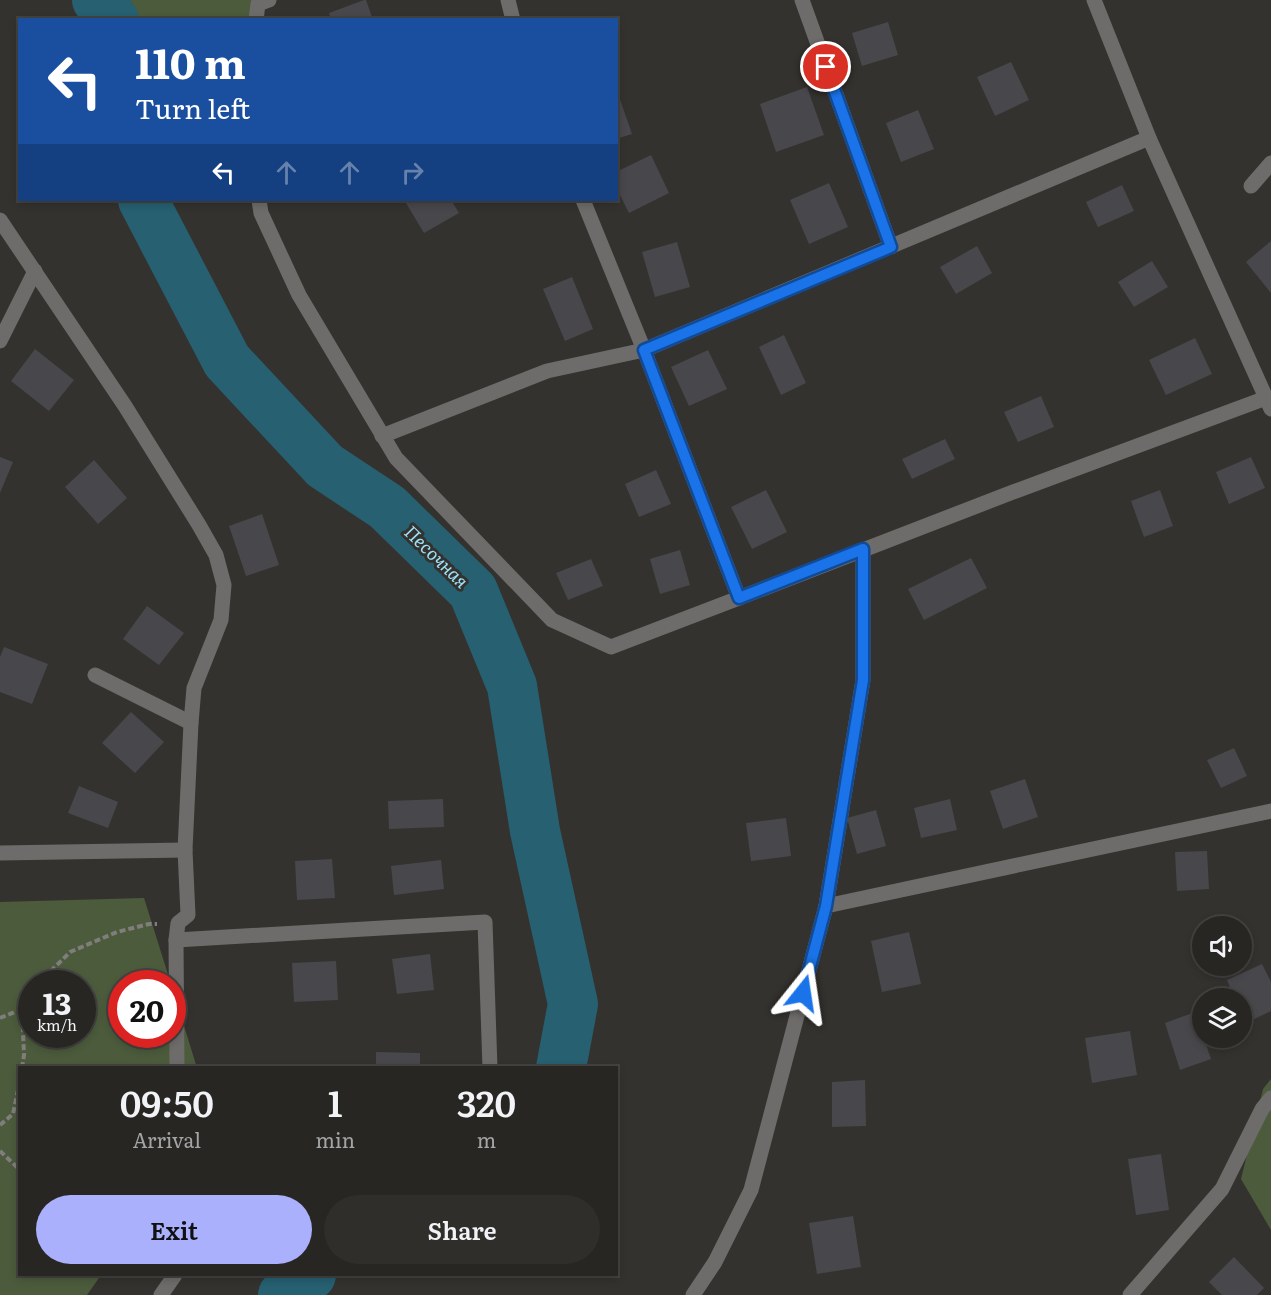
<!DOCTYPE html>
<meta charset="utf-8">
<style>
:root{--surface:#272623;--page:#2f2e2b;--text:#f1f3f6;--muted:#a4a5a6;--line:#434341;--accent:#aab0fb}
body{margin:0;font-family:Literata,serif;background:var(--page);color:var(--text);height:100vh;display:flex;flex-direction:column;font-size:22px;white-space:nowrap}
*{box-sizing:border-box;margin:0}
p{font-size:20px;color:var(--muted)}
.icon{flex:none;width:33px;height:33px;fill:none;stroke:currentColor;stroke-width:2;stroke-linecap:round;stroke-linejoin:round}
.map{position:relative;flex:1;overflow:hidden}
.panel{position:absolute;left:18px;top:1066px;width:600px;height:210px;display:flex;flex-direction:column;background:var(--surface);border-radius:0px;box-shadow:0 3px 9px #0003,0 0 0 2px var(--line)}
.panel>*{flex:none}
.banner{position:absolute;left:18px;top:18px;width:600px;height:183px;border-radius:0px;box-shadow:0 3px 9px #0003,0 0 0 2px var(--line);background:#1a4fa0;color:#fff;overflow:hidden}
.tools{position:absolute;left:1192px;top:916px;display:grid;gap:12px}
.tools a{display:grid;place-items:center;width:60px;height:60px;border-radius:50%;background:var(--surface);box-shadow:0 3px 9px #0003,0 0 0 2px var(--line);font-size:30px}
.speed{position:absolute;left:18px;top:970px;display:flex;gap:12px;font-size:30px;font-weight:700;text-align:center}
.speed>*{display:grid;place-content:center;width:78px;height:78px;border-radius:50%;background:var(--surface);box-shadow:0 3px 9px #0003,0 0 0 2px var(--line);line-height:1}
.speed small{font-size:15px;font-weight:400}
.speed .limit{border:9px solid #d22;background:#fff;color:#111}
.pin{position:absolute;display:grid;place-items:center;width:51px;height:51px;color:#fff;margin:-26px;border:3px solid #fff;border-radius:50%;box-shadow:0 2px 6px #0007}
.me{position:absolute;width:66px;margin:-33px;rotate:15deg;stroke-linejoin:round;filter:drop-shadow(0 0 4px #0008)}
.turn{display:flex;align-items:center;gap:21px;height:126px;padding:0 18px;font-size:27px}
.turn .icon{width:78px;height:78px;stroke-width:2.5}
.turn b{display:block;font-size:42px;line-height:51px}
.lanes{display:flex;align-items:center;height:57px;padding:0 18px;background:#0003;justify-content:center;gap:30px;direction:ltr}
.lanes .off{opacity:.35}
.eta{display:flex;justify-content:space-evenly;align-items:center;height:102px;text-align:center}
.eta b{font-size:36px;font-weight:600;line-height:42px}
.button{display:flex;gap:12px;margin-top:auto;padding:12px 18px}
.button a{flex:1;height:69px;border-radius:36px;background:var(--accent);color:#111;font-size:24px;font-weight:600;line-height:69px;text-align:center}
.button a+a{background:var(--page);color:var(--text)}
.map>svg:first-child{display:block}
</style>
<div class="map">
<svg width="1271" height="1295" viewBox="0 0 1271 1295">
<rect width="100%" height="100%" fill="#34322f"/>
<g fill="#4c5b3c" fill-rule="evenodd">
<path d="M97 0H269L258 4 248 20 114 19Z"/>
<path d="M144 898 171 984H122V1035H172L173 990 197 1068H20V1275H101L87 1295H0V902ZM32 984H82V1035H32Z"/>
<path d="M1271 1079V1230L1241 1179 1263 1089Z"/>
</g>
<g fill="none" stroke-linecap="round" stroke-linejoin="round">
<g stroke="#266071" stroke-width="50">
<path d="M97 0 114 20"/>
<path d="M143 200 227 361 325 466 387 507 473 591 512 686 535 831 573 1004 561 1068"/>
<path d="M283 1295 311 1275"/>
</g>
</g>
<g fill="#48474b">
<path d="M364 0H366L373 20H331L329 13Z"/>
<path d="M888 22 898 55 862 66 852 33Z"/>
<path d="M1011 62 1029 100 995 116 977 77Z"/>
<path d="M807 87 824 135 776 152 760 104Z"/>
<path d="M616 88 632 134 616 139Z"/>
<path d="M918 110 934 149 901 162 886 123Z"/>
<path d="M651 155 669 193 629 213 616 187V172Z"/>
<path d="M829 183 848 227 809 244 790 200Z"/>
<path d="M1122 185 1134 211 1098 227 1086 202Z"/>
<path d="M412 200H451L459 213 424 233 406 203Z"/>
<path d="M1271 241V293L1246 262Z"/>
<path d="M677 242 690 287 655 297 642 252Z"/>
<path d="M977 246 992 273 956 294 940 267Z"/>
<path d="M1152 261 1168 287 1134 307 1118 282Z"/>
<path d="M572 277 593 329 565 341 543 289Z"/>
<path d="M784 335 806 383 781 395 759 347Z"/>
<path d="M1195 338 1212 374 1166 395 1149 360Z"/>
<path d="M35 349 74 380 49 411 11 381Z"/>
<path d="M708 350 727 389 689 406 671 367Z"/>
<path d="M1041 396 1054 427 1018 442 1004 412Z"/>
<path d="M945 439 955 459 912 479 902 459Z"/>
<path d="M0 457 13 462 0 493Z"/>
<path d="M1251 457 1265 488 1229 504 1216 472Z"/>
<path d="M94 460 127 498 98 524 65 487Z"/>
<path d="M656 470 671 504 639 517 625 484Z"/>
<path d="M766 490 787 532 752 549 731 507Z"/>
<path d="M1160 490 1173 526 1144 537 1131 501Z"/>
<path d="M262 514 279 565 246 576 229 526Z"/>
<path d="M680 550 690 585 660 594 650 559Z"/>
<path d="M971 558 987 588 924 620 908 589Z"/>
<path d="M591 559 603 586 568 600 556 573Z"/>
<path d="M147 606 184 633 159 665 123 639Z"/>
<path d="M4 647 48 664 32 704 0 692V657Z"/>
<path d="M131 712 164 742 135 773 102 743Z"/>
<path d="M1234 748 1247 776 1221 788 1207 760Z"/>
<path d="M1025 779 1038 817 1003 829 990 791Z"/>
<path d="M79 786 118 802 108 828 68 813Z"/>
<path d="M443 799 444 827 389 829 388 801Z"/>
<path d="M950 799 957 830 921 838 914 808Z"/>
<path d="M876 810 886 846 857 854 847 818Z"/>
<path d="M786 818 791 856 751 861 746 823Z"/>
<path d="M1207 851 1209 889 1177 891 1175 852Z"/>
<path d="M332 859 335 898 297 900 295 861Z"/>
<path d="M441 860 444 889 394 895 391 866Z"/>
<path d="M909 932 921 984 882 992 871 941Z"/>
<path d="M430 954 434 990 397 994 392 959Z"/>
<path d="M336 961 338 1000 294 1002 292 963Z"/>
<path d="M1262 964 1271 982V1011L1246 1023 1242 1013V999H1235L1227 980Z"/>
<path d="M1195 1012 1211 1059 1180 1070 1165 1023Z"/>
<path d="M1130 1031 1137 1075 1092 1083 1085 1038Z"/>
<path d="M376 1052 420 1053V1068H376Z"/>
<path d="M865 1080 866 1126 832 1127V1082Z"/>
<path d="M1161 1154 1169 1210 1136 1215 1128 1159Z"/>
<path d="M853 1216 861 1267 817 1274 809 1223Z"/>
<path d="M1234 1257 1264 1288 1257 1295H1222L1209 1282Z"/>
</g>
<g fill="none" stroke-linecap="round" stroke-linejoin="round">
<g stroke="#807e7c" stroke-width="4" stroke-dasharray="6 3" stroke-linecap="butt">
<path d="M38 984 70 952 117 932 149 924H157"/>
<path d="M0 1018 22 1009"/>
<path d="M22 1068 24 1055 22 1009 26 1005 24 998 32 990"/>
<path d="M0 1125 13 1114 20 1080"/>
<path d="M0 1151 20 1170"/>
</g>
<g stroke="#6d6c6a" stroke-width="15">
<path d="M508 0 513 20"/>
<path d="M802 0 891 247"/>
<path d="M1094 0 1149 138 1271 409"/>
<path d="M256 20 258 4 269 0"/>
<path d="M1251 186 1271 163"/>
<path d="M259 200 261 213 299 295 396 458 552 620 611 647 739 598"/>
<path d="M583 200 644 350 739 598 1013 492 1266 398"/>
<path d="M0 220 125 406 199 525 216 555 224 585 221 620 194 688 191 723 185 850 188 915 178 923 176 940 177 1068"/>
<path d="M0 341 35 271"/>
<path d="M382 436 547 371 644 350 1149 138"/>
<path d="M863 550V680L826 906 1271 811"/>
<path d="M95 675 191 723"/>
<path d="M0 853 185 850"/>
<path d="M176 940 485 922 490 1068"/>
<path d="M161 1295 175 1275"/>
<path d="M693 1295 715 1262 751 1190 826 906"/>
<path d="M1130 1295 1222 1189 1262 1109 1271 1098"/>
</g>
</g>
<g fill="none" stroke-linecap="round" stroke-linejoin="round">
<g stroke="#114b97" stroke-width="15">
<path id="route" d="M803 993 826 906 863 680V549L739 598 644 350 891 247 826 67"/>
</g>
<use href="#route" stroke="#1a73e8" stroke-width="10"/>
</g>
<g text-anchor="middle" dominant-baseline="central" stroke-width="6" stroke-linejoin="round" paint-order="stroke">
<g font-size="18" font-style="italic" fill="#9de2f9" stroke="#34322f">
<text transform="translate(437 556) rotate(44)">Песочная</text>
</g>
</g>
</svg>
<div class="tools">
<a><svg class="icon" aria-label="sound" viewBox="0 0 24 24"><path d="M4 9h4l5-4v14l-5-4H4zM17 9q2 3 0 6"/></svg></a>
<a><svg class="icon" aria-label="layers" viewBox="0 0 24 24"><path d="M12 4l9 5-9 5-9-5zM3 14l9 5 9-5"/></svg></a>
</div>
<div class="speed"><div>13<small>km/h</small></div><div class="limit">20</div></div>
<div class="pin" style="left:826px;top:67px;background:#d93025"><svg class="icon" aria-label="arrive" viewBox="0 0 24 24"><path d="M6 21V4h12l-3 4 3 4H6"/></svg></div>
<svg class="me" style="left:803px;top:993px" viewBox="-20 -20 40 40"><path d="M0-17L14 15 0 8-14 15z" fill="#1a73e8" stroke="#fff" stroke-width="4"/></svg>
<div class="banner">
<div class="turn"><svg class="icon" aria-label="left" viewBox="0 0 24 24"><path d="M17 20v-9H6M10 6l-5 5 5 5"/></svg><div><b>110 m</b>Turn left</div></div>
<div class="lanes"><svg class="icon" aria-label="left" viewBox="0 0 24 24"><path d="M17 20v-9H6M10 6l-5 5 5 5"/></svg><svg class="icon off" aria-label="ahead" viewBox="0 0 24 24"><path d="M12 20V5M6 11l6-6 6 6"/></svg><svg class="icon off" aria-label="ahead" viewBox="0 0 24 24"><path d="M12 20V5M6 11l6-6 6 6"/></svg><svg class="icon off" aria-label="right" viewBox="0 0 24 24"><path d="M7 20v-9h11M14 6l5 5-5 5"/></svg></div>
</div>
<section class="panel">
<div class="eta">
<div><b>09:50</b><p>Arrival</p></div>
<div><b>1</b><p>min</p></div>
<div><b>320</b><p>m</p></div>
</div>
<div class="button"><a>Exit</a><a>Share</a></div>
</section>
</div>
